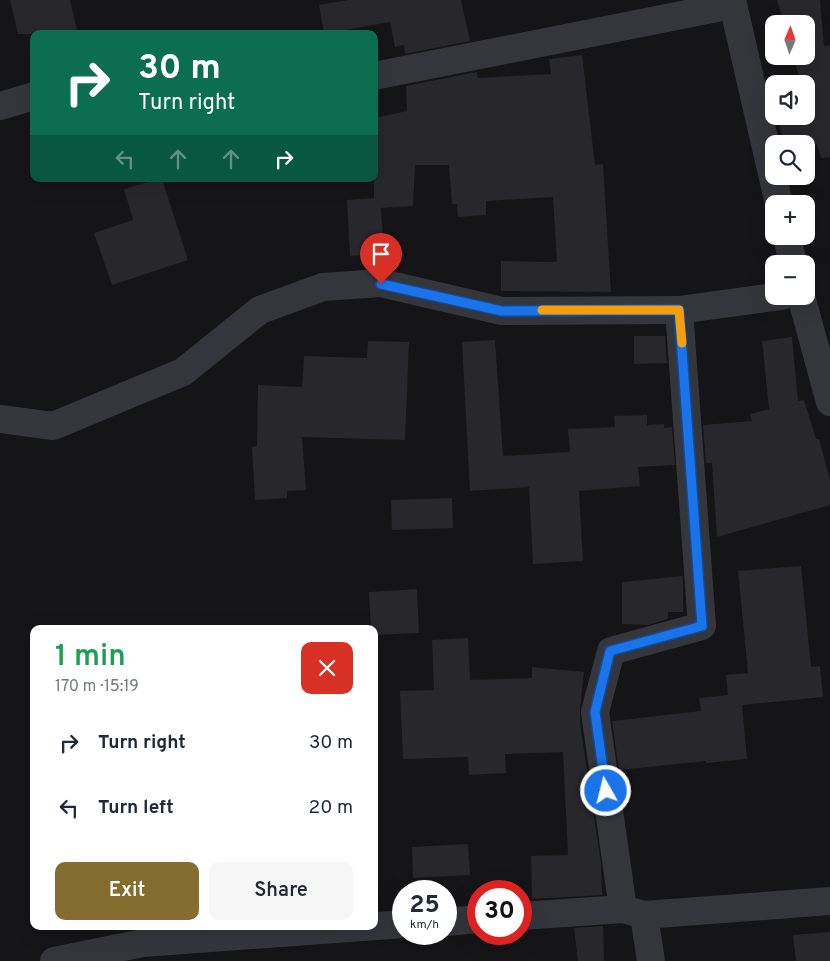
<!DOCTYPE html>
<meta charset="utf-8">
<style>
:root{--surface:#fff;--page:#f6f6f7;--text:#1f2937;--muted:#747a83;--accent:#846d2e}
body{margin:0;font-family:Overpass,sans-serif;background:var(--page);color:var(--text);height:100vh;display:flex;flex-direction:column;font-size:19px;white-space:nowrap}
*{box-sizing:border-box;margin:0}
p{font-size:16px;color:var(--muted)}
.icon{flex:none;width:28px;height:28px;fill:none;stroke:currentColor;stroke-width:2;stroke-linecap:round;stroke-linejoin:round}
.map{position:relative;flex:1;overflow:hidden}
.side{position:absolute;left:30px;top:625px;width:348px;height:305px;display:flex;flex-direction:column;background:var(--surface);border-radius:10px;box-shadow:0 5px 20px #0002}
.side>*{flex:none}
.banner{position:absolute;left:30px;top:30px;width:348px;height:152px;border-radius:10px;box-shadow:0 5px 20px #0002;background:#0b6e4f;color:#fff;overflow:hidden}
.needle{width:32px;rotate:2deg}
.buttons{position:absolute;left:765px;top:15px;display:grid;gap:10px}
.buttons a{display:grid;place-items:center;width:50px;height:50px;border-radius:10px;background:var(--surface);box-shadow:0 5px 20px #0002;font-size:25px}
.speed{position:absolute;left:392px;top:880px;display:flex;gap:10px;font-size:25px;font-weight:700;text-align:center}
.speed>*{display:grid;place-content:center;width:65px;height:65px;border-radius:50%;background:var(--surface);box-shadow:0 5px 20px #0002;line-height:1}
.speed small{font-size:12px;font-weight:400}
.speed .limit{border:8px solid #d22;background:#fff;color:#111}
.pin{position:absolute;display:grid;place-items:center;width:42px;height:42px;color:#fff;margin:-51px -21px;border-radius:50% 50% 50% 0;rotate:-45deg;box-shadow:0 0 5px #0007}
.pin .icon{rotate:45deg}
.me{position:absolute;width:55px;margin:-28px;rotate:352deg;stroke-linejoin:round;filter:drop-shadow(0 0 4px #0008)}
.turn{display:flex;align-items:center;gap:18px;height:105px;padding:0 25px;font-size:22px}
.turn .icon{width:65px;height:65px;stroke-width:2.5}
.turn b{display:block;font-size:35px;line-height:42px}
.lanes{display:flex;align-items:center;height:48px;padding:0 25px;background:#0003;justify-content:center;gap:25px;direction:ltr}
.lanes .off{opacity:.35}
.round{display:grid;place-items:center;flex:none;width:52px;height:52px;border-radius:10px;background:var(--page)}
.head{display:flex;align-items:center;justify-content:space-between;height:85px;padding:0 25px}
h1{font-size:30px;font-weight:600;line-height:38px;color:#1e9e55}
.cta{display:flex;gap:10px;margin-top:auto;padding:10px 25px}
.cta a{flex:1;height:58px;border-radius:10px;background:var(--accent);color:#fff;font-size:20px;font-weight:600;line-height:58px;text-align:center}
.cta a+a{background:var(--page);color:var(--text)}
ul{padding:0;list-style:none}
li{display:flex;align-items:center;gap:15px;height:65px;padding:0 25px}
li div{flex:1}
li b{display:block;font-size:19px}
li em{font-style:normal}
.map>svg:first-child{display:block}
</style>
<div class="map">
<svg width="830" height="961" viewBox="0 0 830 961">
<rect width="100%" height="100%" fill="#151417"/>
<g fill="#28272b">
<path d="M10 0H70L78 34H18Z"/>
<path d="M348 0H461L470 41 405 54 404 45 395 47 390 22 324 34 319 5Z"/>
<path d="M777 0H820L824 46 830 45V157L821 158 817 144H784L778 118 806 116V112H808L806 104V84H801L793 56H806V24H784Z"/>
<path d="M582 55 595 165 603 164 611 292 501 291V261L557 262 553 197 486 201V215L458 217 457 204H452L449 165H415L413 206 381 208 384 254 350 256 347 200 374 198V118L407 111 406 86 477 72 478 78 551 74 549 59Z"/>
<path d="M159 179H162L188 260 112 285 94 233 133 220 124 189Z"/>
<path d="M634 336H665L667 363 634 364Z"/>
<path d="M792 337 798 401 804 400 816 439H819L830 480V505L717 537 712 463H706L703 425 752 421 750 414 769 409 762 341Z"/>
<path d="M495 340 503 456 570 452 568 429 615 427 614 416 647 415V425L664 424V428L672 427 675 465 638 467 640 486 579 491 583 561 533 564 529 487 470 491 462 342Z"/>
<path d="M368 341 409 342 405 440 302 437 306 490 287 491V498L255 500 252 447 257 446 258 385 302 387 304 356 367 358Z"/>
<path d="M452 498 453 528 392 530 391 500Z"/>
<path d="M801 566 811 667 820 666 823 697 742 705 747 759 706 763V761L619 770 612 721 701 711 699 698 728 695 726 675 748 673 738 571Z"/>
<path d="M683 576V612H668V619L648 625 622 624V582Z"/>
<path d="M417 589 419 633 374 635V629H371L369 592Z"/>
<path d="M468 638 470 680 532 678V667L584 672 580 708V724L601 863 602 895 532 899 531 856 568 855 563 752 505 754 506 773 469 775 468 757 403 759 400 691 434 690 432 640Z"/>
<path d="M468 844 470 875 413 878 412 847Z"/>
<path d="M603 926 604 961H578L574 928Z"/>
<path d="M830 932V961H796L793 935Z"/>
</g>
<g fill="none" stroke-linecap="round" stroke-linejoin="round">
<g stroke="#35363c" stroke-width="28">
<path d="M732 0 779 204"/>
<path d="M374 76 732 5"/>
<path d="M0 106 34 96"/>
<path d="M787 236 793 264"/>
<path d="M801 296 830 402"/>
<path d="M0 419 53 426 183 372 260 310 323 287 381 283 502 311 679 310 782 296"/>
<path d="M623 909 595 712 611 651 702 626 679 310"/>
<path d="M644 915 651 961"/>
<path d="M521 916 623 909 644 915 830 901"/>
<path d="M446 922 479 919"/>
<path d="M54 961 143 943 404 924"/>
</g>
</g>
<g fill="none" stroke-linecap="round" stroke-linejoin="round">
<g stroke="#114b97" stroke-width="12">
<path id="route" d="M381 284 502 311 679 310 702 626 610 651 595 712 606 791"/>
</g>
<use href="#route" stroke="#1a73e8" stroke-width="9"/>
<path stroke="#f59e0b" stroke-width="9" d="M542 310H679L682 343"/>
</g>
</svg>
<div class="buttons">
<a><svg class="needle" viewBox="-14 -14 28 28"><path d="M0-13l5 13h-10z" fill="#e53935"/><path d="M0 13l5-13h-10z" fill="#747a83"/></svg></a>
<a><svg class="icon" aria-label="sound" viewBox="0 0 24 24"><path d="M4 9h4l5-4v14l-5-4H4zM17 9q2 3 0 6"/></svg></a>
<a><svg class="icon" aria-label="search" viewBox="0 0 24 24"><circle cx="10" cy="10" r="6"/><path d="M15 15l6 6"/></svg></a>
<a>+</a>
<a>−</a>
</div>
<div class="speed"><div>25<small>km/h</small></div><div class="limit">30</div></div>
<div class="pin" style="left:381px;top:284px;background:#d93025"><svg class="icon" aria-label="arrive" viewBox="0 0 24 24"><path d="M6 21V4h12l-3 4 3 4H6"/></svg></div>
<svg class="me" style="left:606px;top:791px" viewBox="-20 -20 40 40"><circle r="17" fill="#1a73e8" stroke="#fff" stroke-width="3"/><path d="M0-11L8 9 0 5-8 9z" fill="#fff"/></svg>
<div class="banner">
<div class="turn"><svg class="icon" aria-label="right" viewBox="0 0 24 24"><path d="M7 20v-9h11M14 6l5 5-5 5"/></svg><div><b>30 m</b>Turn right</div></div>
<div class="lanes"><svg class="icon off" aria-label="left" viewBox="0 0 24 24"><path d="M17 20v-9H6M10 6l-5 5 5 5"/></svg><svg class="icon off" aria-label="ahead" viewBox="0 0 24 24"><path d="M12 20V5M6 11l6-6 6 6"/></svg><svg class="icon off" aria-label="ahead" viewBox="0 0 24 24"><path d="M12 20V5M6 11l6-6 6 6"/></svg><svg class="icon" aria-label="right" viewBox="0 0 24 24"><path d="M7 20v-9h11M14 6l5 5-5 5"/></svg></div>
</div>
<section class="side">
<div class="head"><div><h1>1 min</h1><p>170 m · 15:19</p></div><a class="round" style="background:#d93025;color:#fff"><svg class="icon" aria-label="close" viewBox="0 0 24 24"><path d="M6 6l12 12M18 6L6 18"/></svg></a></div>
<ul>
<li><svg class="icon" aria-label="right" viewBox="0 0 24 24"><path d="M7 20v-9h11M14 6l5 5-5 5"/></svg><div><b>Turn right</b></div><em>30 m</em></li>
<li><svg class="icon" aria-label="left" viewBox="0 0 24 24"><path d="M17 20v-9H6M10 6l-5 5 5 5"/></svg><div><b>Turn left</b></div><em>20 m</em></li>
</ul>
<div class="cta"><a>Exit</a><a>Share</a></div>
</section>
</div>
